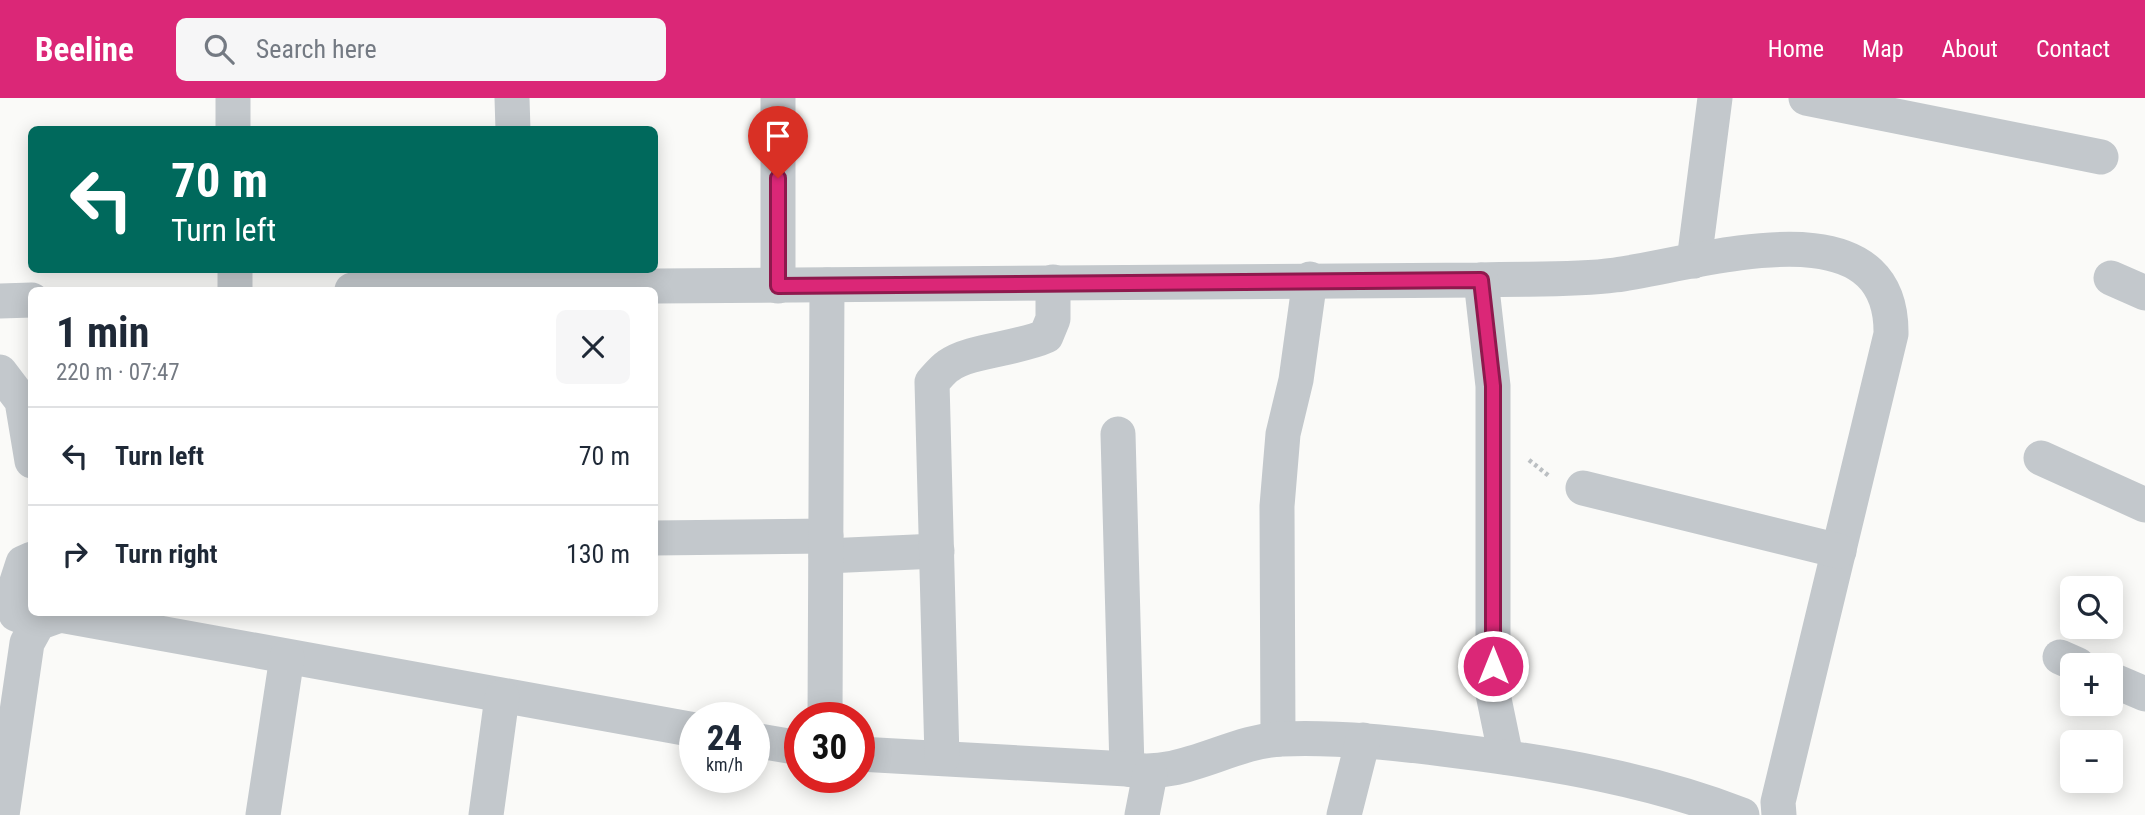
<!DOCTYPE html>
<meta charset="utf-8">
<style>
:root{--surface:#fff;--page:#f6f6f7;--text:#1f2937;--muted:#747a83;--line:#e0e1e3;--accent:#db2777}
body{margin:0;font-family:"Roboto Condensed",sans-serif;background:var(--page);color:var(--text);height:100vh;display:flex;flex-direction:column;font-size:26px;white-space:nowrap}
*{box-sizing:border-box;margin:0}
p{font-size:23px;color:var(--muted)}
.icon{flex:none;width:38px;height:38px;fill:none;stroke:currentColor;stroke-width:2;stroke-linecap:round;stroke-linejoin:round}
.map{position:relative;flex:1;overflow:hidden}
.details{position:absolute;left:28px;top:189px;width:630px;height:329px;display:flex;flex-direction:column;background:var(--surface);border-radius:10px;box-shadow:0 4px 18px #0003}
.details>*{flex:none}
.guide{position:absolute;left:28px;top:28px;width:630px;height:147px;border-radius:10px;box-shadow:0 4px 18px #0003;background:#00695c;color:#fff;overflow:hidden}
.controls{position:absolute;left:2060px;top:478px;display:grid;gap:14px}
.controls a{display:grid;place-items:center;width:63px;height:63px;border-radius:10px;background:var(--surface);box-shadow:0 4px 18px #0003;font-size:35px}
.speed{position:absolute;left:679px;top:604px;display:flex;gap:14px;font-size:35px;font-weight:700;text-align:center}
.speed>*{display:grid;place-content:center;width:91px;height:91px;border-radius:50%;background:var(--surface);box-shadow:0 4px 18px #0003;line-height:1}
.speed small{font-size:18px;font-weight:400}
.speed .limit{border:10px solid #d22;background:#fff;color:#111}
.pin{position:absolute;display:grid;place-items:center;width:60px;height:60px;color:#fff;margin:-72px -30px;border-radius:50% 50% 50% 0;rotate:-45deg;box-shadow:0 0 7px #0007}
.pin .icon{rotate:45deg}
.me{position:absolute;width:77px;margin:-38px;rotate:0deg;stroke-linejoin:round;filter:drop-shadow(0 0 5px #0008)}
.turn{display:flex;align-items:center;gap:24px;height:147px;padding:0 28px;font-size:32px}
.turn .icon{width:91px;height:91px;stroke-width:2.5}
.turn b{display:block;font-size:49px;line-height:60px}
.round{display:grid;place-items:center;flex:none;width:74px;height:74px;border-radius:10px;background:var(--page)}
.overview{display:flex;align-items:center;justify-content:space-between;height:119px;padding:0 28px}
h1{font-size:42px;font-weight:700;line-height:52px}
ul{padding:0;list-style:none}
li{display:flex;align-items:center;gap:21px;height:98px;padding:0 28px;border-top:2px solid var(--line)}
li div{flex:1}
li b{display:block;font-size:26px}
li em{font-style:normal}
header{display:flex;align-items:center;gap:42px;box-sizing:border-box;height:98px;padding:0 35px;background:var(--accent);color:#fff}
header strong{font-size:33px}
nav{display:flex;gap:38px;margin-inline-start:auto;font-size:24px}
.search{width:490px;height:63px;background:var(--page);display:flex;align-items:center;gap:18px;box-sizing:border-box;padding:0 24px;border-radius:10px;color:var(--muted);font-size:26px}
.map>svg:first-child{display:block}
</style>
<header>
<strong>Beeline</strong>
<div class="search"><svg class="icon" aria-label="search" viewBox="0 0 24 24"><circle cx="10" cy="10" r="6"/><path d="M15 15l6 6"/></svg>Search here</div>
<nav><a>Home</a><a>Map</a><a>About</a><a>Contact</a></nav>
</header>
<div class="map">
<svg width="2145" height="717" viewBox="0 0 2145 717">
<rect width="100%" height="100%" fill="#fafaf8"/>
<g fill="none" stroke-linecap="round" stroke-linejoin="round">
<path stroke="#bbbfc2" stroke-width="4.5" stroke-dasharray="3.5 3.5" stroke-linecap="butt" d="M1529 362 1549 378"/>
<g stroke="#c3c8cc" stroke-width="35">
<path d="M233 0V32"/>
<path d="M512 0 513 32"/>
<path d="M1806 0 2101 59"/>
<path d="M1694 163 1715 0"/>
<path d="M235 172V192"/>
<path d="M514 172V189L1481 182C1525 180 1571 183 1615 177 1695 167 1893 99 1891 236L1778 704 1779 717"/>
<path d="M2111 180 2145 195"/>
<path d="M1481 182 1493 288V596L1506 659"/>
<path d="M778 188V0"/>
<path d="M352 192 514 189"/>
<path d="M0 203 32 202"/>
<path d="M0 274 22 303 32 363"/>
<path d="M1118 336 1127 671"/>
<path d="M2041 360 2145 407"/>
<path d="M1583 390 1839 453"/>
<path d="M654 440 826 438"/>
<path d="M826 458 937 453"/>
<path d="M32 461 23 465 13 496 16 516 38 525"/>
<path d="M2060 559 2078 567"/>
<path d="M2110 581 2145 596"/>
<path d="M825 620 827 187"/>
<path d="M1278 641 1277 408 1283 336 1296 282 1310 181"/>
<path d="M754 642 800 650"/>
<path d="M859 656 1127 671C1181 682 1230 643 1282 641 1341 639 1398 645 1457 653 1553 665 1652 682 1742 717"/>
<path d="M942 660 932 284C937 279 942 272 948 268 970 252 1018 251 1046 238L1053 221V184"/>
<path d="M2 717 27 545 38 525 60 517 695 632"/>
<path d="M263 717 287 559"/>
<path d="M486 717 502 599"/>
<path d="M1142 717 1150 676"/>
<path d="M1344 717 1363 642"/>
</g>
</g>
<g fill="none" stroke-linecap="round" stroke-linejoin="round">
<g stroke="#8e194d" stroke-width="18">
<path id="route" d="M778 80V188L1481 182 1493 288V568"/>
</g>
<use href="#route" stroke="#db2777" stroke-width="12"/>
</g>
</svg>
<div class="controls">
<a><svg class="icon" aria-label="search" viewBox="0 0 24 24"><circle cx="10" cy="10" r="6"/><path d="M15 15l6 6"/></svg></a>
<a>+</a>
<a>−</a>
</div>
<div class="speed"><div>24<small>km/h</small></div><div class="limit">30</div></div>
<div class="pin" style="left:778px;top:80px;background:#d93025"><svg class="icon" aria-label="arrive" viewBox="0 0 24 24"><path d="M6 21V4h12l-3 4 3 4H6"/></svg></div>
<svg class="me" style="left:1493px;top:568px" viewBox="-20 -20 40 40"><circle r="17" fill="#db2777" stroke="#fff" stroke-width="3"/><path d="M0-11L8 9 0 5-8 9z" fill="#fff"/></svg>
<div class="guide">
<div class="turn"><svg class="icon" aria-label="left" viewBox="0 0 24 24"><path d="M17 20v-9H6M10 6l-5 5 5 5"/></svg><div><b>70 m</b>Turn left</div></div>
</div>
<section class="details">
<div class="overview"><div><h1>1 min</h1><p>220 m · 07:47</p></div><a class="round"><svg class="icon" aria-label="close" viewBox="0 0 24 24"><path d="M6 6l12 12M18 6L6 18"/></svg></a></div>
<ul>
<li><svg class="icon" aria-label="left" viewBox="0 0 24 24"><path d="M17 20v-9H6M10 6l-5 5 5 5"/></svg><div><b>Turn left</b></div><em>70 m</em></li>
<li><svg class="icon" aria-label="right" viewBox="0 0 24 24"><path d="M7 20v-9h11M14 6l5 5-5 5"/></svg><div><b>Turn right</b></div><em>130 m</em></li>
</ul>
</section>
</div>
